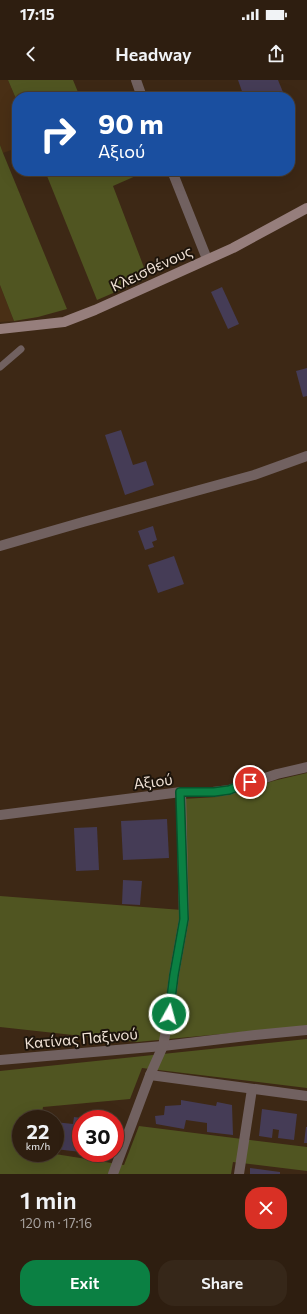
<!DOCTYPE html>
<meta charset="utf-8">
<style>
:root{--surface:#2e1e10;--page:#362719;--text:#f1f3f6;--muted:#a7a29f;--line:#493c30;--accent:#0b8043}
body{margin:0;font-family:Commissioner,sans-serif;background:var(--page);color:var(--text);height:100vh;display:flex;flex-direction:column;font-size:15px;white-space:nowrap}
*{box-sizing:border-box;margin:0}
p{font-size:13px;color:var(--muted)}
.icon{flex:none;width:22px;height:22px;fill:none;stroke:currentColor;stroke-width:2;stroke-linecap:round;stroke-linejoin:round}
.map{position:relative;height:1094px;overflow:hidden}
.drawer{display:flex;flex-direction:column;background:var(--surface);flex:1}
.drawer>*{flex:none}
.banner{position:absolute;left:12px;top:12px;width:283px;height:84px;border-radius:16px;box-shadow:0 4px 16px #0002,0 0 0 1px var(--line);background:#1a4fa0;color:#fff;overflow:hidden}
.speed{position:absolute;left:12px;top:1030px;display:flex;gap:8px;font-size:20px;font-weight:700;text-align:center}
.speed>*{display:grid;place-content:center;width:52px;height:52px;border-radius:50%;background:var(--surface);box-shadow:0 4px 16px #0002,0 0 0 1px var(--line);line-height:1}
.speed small{font-size:10px;font-weight:400}
.speed .limit{border:6px solid #d22;background:#fff;color:#111}
.pin{position:absolute;display:grid;place-items:center;width:34px;height:34px;color:#fff;margin:-17px;border:2px solid #fff;border-radius:50%;box-shadow:0 1px 4px #0007}
.me{position:absolute;width:44px;margin:-22px;rotate:7deg;stroke-linejoin:round;filter:drop-shadow(0 0 3px #0008)}
.turn{display:flex;align-items:center;gap:14px;height:84px;padding:0 20px;font-size:18px}
.turn .icon{width:52px;height:52px;stroke-width:2.5}
.turn b{display:block;font-size:28px;line-height:34px}
.round{display:grid;place-items:center;flex:none;width:42px;height:42px;border-radius:16px;background:var(--page)}
.headline{display:flex;align-items:center;justify-content:space-between;height:68px;padding:0 20px}
h1{font-size:24px;font-weight:600;line-height:30px}
.cta{display:flex;gap:8px;margin-top:auto;padding:8px 20px}
.cta a{flex:1;height:46px;border-radius:16px;background:var(--accent);color:#fff;font-size:16px;font-weight:600;line-height:46px;text-align:center}
.cta a+a{background:var(--page);color:var(--text)}
.status{display:flex;justify-content:space-between;align-items:center;height:28px;padding:0 20px;background:var(--surface);direction:ltr}
.status svg{height:11px;fill:currentColor}
header{display:flex;justify-content:space-between;align-items:center;height:52px;padding:0 20px;background:var(--surface);font-size:18px;font-weight:600}
.map>svg:first-child{display:block}
</style>
<div class="status"><b>17:15</b><svg viewBox="0 0 49 12"><path d="M0 12V9h3v3zM5 12V6h3v6zM10 12V3h3v9zM15 12V0h3v12zM26 1h20v11H26zM47 4h2v5h-2z"/></svg></div>
<header><svg class="icon" aria-label="back" viewBox="0 0 24 24"><path d="M15 5l-7 7 7 7"/></svg>Headway<svg class="icon" aria-label="share" viewBox="0 0 24 24"><path d="M12 15V3M7 8l5-5 5 5M5 13v7h14v-7"/></svg></header>
<div class="map">
<svg width="307" height="1094" viewBox="0 0 307 1094">
<rect width="100%" height="100%" fill="#3d2815"/>
<g fill="#492f15">
<path d="M0 0H8L17 21V68L3 73 0 65Z"/>
<path d="M0 205 14 241 0 242Z"/>
</g>
<g fill="#505521">
<path d="M8 0H73L80 17H17V21Z"/>
<path d="M0 65 3 73 67 229 38 237 14 241 0 205Z"/>
<path d="M45 91H147L113 106 148 198 97 220Z"/>
<path d="M307 693V946L137 962 0 947V816L182 830V719L217 717 277 700Z"/>
<path d="M307 959V1008L142 988 130 1019 43 1027 41 1039H21V1073H49L124 1085 139 1046 307 1067V1091L233 1082 231 1094H0V991Z"/>
</g>
<g fill="#453c56">
<path d="M238 0H278L285 17H244Z"/>
<path d="M290 30 294 41 290 42Z"/>
<path d="M222 207 239 244 228 249 211 212Z"/>
<path d="M307 288V316L303 317 296 291Z"/>
<path d="M121 350 133 385 146 381 154 405 125 415 105 355Z"/>
<path d="M153 446 157 460 152 462 154 467 145 470 138 451Z"/>
<path d="M174 476 184 504 158 513 148 485Z"/>
<path d="M167 739 169 778 123 780 121 741Z"/>
<path d="M97 747 99 790 76 791 74 748Z"/>
<path d="M123 800 142 801 140 825 122 824Z"/>
<path d="M181 1020 216 1026 217 1022 232 1025 233 1055 207 1052V1043L186 1040 184 1049 156 1044 155 1036 164 1035 165 1026 181 1025Z"/>
<path d="M262 1029 297 1034 294 1060 278 1058 279 1050 273 1049 272 1058 259 1056Z"/>
<path d="M74 1037 81 1038V1072L55 1069V1042L73 1044Z"/>
<path d="M306 1047H307V1063H304Z"/>
<path d="M250 1088 280 1092V1094H250Z"/>
</g>
<g fill="none" stroke-linecap="round" stroke-linejoin="round">
<path stroke="#716160" stroke-width="7" d="M0 287 21 269"/>
<g stroke="#716160" stroke-width="10">
<path d="M136 0 142 17"/>
<path d="M172 91 207 179"/>
<path d="M0 466 83 442 254 395 307 376"/>
<path d="M0 735 181 712H213L229 710 277 694 307 687"/>
<path d="M0 980 163 966 255 955 307 950"/>
<path d="M150 995 307 1016"/>
<path d="M113 1094 150 995 163 966 169 935 174 895 184 839 181 712"/>
<path d="M239 1094 252 1009"/>
</g>
<path stroke="#967e7c" stroke-width="10" d="M0 249 64 242 95 230 233 168 307 128"/>
</g>
<g fill="none" stroke-linecap="round" stroke-linejoin="round">
<g stroke="#07532c" stroke-width="10">
<path id="route" d="M169 934 174 895 184 839 180 712H214L229 710 250 702"/>
</g>
<use href="#route" stroke="#0b8043" stroke-width="7"/>
</g>
<g text-anchor="middle" dominant-baseline="central" stroke-width="4" stroke-linejoin="round" paint-order="stroke">
<g font-size="15" fill="#f0e2d6" stroke="#1d140b">
<text transform="translate(151 188) rotate(-25)">Κλεισθένους</text>
<text transform="translate(153 701) rotate(-7)">Αξιού</text>
<text transform="translate(81 958) rotate(-5)">Κατίνας Παξινού</text>
</g>
</g>
</svg>
<div class="speed"><div>22<small>km/h</small></div><div class="limit">30</div></div>
<div class="pin" style="left:250px;top:702px;background:#d93025"><svg class="icon" aria-label="arrive" viewBox="0 0 24 24"><path d="M6 21V4h12l-3 4 3 4H6"/></svg></div>
<svg class="me" style="left:169px;top:934px" viewBox="-20 -20 40 40"><circle r="17" fill="#0b8043" stroke="#fff" stroke-width="3"/><path d="M0-11L8 9 0 5-8 9z" fill="#fff"/></svg>
<div class="banner">
<div class="turn"><svg class="icon" aria-label="right" viewBox="0 0 24 24"><path d="M7 20v-9h11M14 6l5 5-5 5"/></svg><div><b>90 m</b>Αξιού</div></div>
</div>
</div>
<section class="drawer">
<div class="headline"><div><h1>1 min</h1><p>120 m · 17:16</p></div><a class="round" style="background:#d93025;color:#fff"><svg class="icon" aria-label="close" viewBox="0 0 24 24"><path d="M6 6l12 12M18 6L6 18"/></svg></a></div>
<div class="cta"><a>Exit</a><a>Share</a></div>
</section>
